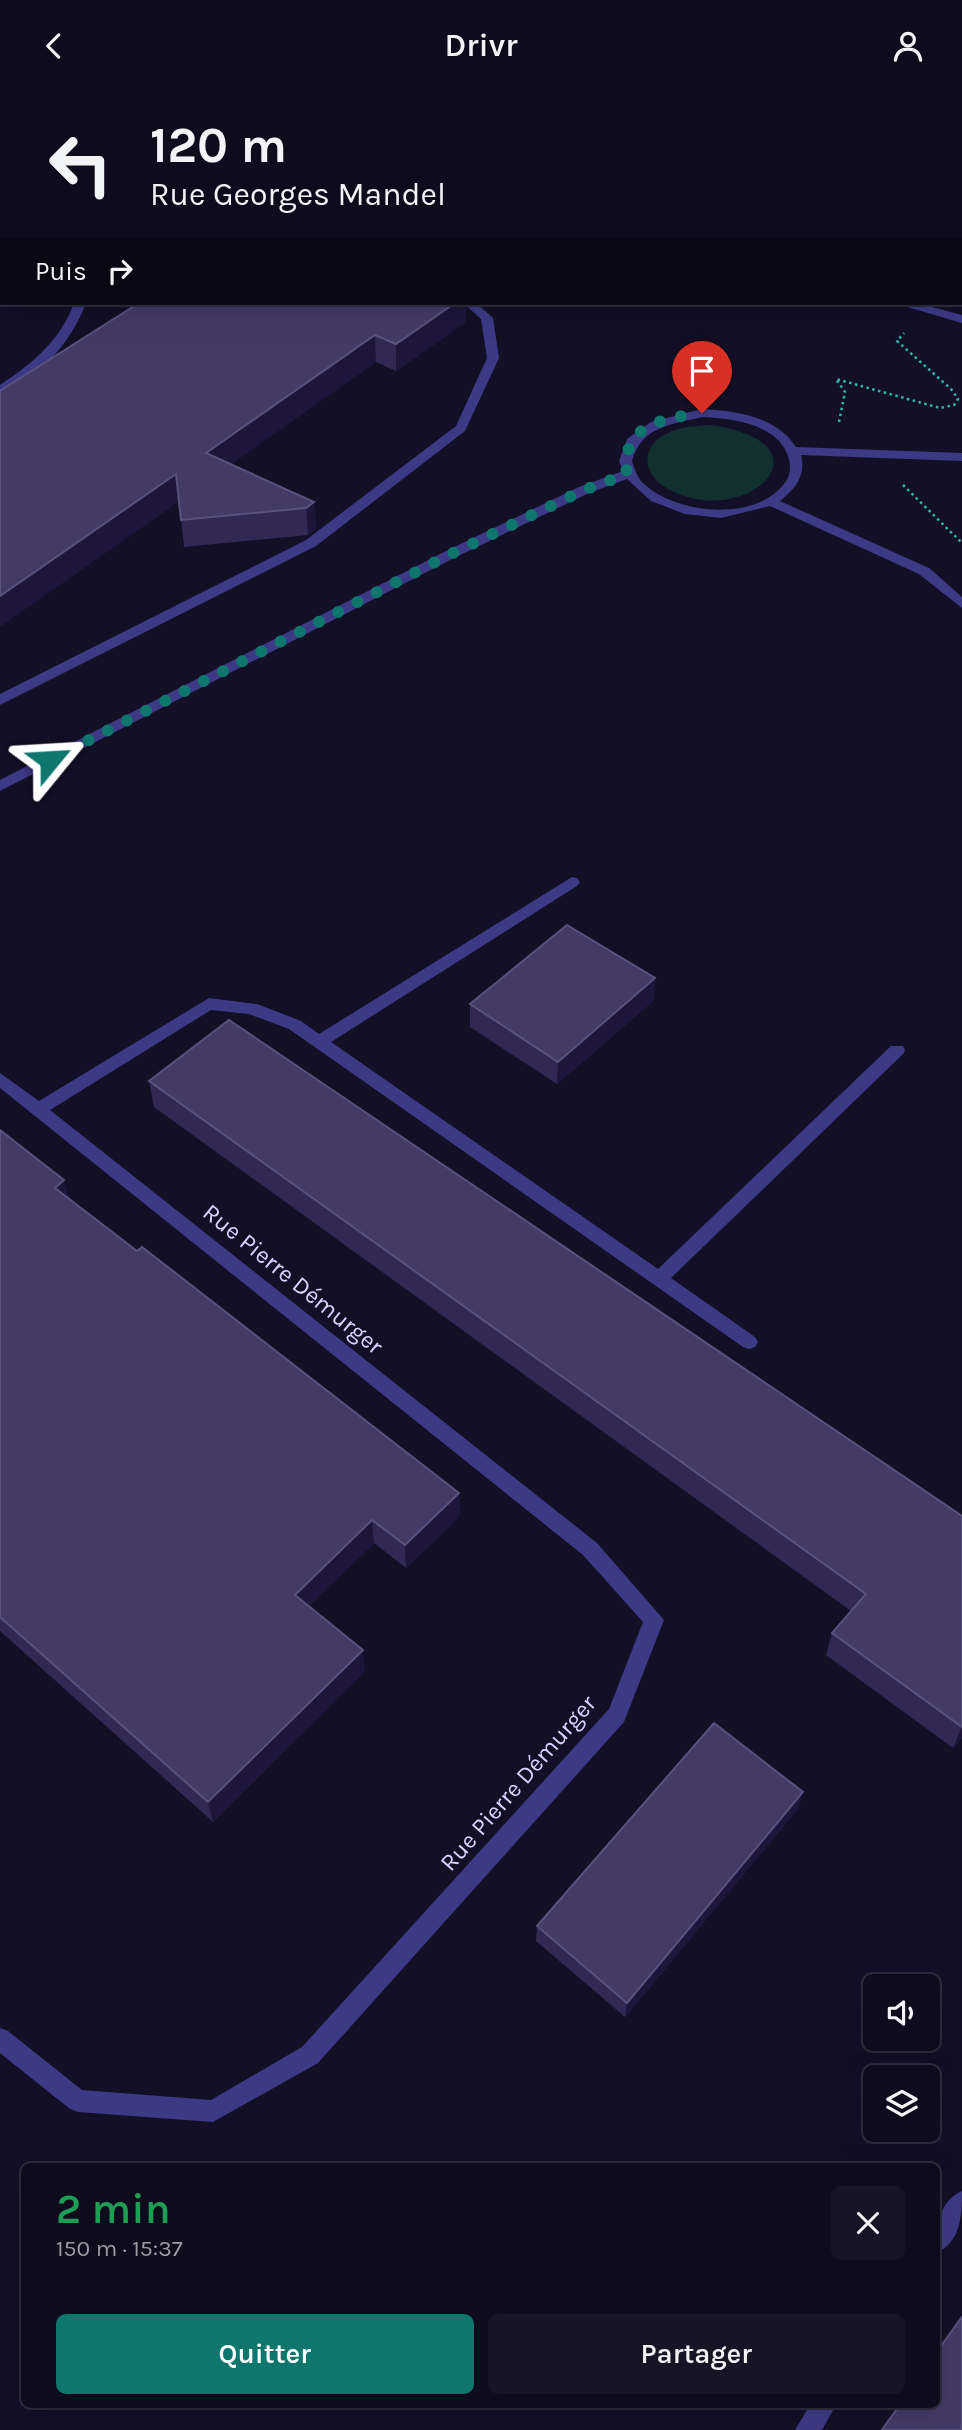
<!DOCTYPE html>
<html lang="fr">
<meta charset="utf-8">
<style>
:root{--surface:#0e0b1c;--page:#171425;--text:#f1f3f6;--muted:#9b9ba3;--line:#2e2b3b;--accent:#0f766e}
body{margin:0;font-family:Karla,sans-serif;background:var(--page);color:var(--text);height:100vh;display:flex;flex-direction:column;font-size:26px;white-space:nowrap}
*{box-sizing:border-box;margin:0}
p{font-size:23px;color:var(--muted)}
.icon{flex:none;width:38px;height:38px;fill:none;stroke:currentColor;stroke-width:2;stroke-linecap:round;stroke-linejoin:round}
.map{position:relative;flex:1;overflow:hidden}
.sheet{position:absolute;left:21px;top:2072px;width:919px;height:245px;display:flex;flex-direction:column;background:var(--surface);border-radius:10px;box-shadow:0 7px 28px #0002,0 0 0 2px var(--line)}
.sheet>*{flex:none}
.top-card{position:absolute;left:0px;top:0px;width:962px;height:214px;box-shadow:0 7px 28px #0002,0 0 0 2px var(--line);background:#0e0b1c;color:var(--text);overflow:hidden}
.tools{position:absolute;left:863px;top:1883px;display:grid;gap:14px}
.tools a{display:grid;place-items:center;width:77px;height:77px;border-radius:10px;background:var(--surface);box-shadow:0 7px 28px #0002,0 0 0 2px var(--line);font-size:35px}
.pin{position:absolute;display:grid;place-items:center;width:60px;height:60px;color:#fff;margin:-72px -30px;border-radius:50% 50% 50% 0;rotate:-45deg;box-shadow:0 0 7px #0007}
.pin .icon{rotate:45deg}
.me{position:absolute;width:77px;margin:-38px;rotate:63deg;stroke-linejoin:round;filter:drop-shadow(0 0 5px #0008)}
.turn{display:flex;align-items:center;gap:24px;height:147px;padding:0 35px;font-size:32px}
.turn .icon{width:91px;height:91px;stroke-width:2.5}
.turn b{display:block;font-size:49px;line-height:60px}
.then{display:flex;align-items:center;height:66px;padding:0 35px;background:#0003;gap:14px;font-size:26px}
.round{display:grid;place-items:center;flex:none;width:74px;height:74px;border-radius:10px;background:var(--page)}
.headline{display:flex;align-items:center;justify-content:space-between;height:119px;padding:0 35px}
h1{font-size:42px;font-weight:600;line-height:52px;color:#1e9e55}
.primary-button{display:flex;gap:14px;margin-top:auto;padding:14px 35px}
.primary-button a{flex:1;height:80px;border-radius:10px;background:var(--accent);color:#fff;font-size:28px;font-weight:600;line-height:80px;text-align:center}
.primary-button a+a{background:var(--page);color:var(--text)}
header{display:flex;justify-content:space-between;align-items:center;height:91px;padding:0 35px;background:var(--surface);font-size:32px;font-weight:600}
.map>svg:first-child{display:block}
</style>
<header><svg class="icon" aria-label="back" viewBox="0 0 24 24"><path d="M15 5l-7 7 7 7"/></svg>Drivr<svg class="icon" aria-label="person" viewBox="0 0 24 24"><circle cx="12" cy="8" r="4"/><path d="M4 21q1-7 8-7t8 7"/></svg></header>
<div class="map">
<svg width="962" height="2339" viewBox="0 0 962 2339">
<rect width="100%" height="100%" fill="#130f26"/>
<path fill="#12302f" d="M710 334C838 352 746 441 668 398 642 384 639 355 668 342 681 335 696 335 710 334Z"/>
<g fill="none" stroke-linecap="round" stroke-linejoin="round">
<g stroke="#2fb8b0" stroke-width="2.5" stroke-dasharray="2.5 3.5" stroke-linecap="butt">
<path d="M329 0 334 2"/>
<path d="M839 331 845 301 836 288 940 317 954 314 958 308 951 298 897 250 904 242"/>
<path d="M903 394 962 452"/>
</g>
<g fill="#3d3a85" fill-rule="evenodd">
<path d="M74 212H86C73 248 38 291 0 303V294C33 272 60 250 74 212Z"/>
<path d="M463 212H476L493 227 499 267 465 340 316 455 0 614V603L306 449 456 335 487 267 481 228Z"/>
<path d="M903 212H917L962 224V232L904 215Z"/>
<path d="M702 318C736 320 776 325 796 356L962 362V370L801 364C806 385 796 397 780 410L929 477 962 506V517L919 483 770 415 721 427 685 423 651 410 627 388 589 402 452 468 0 700V689L442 462 579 396 623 380 619 370 627 348 651 331ZM702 326C731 327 780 333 789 368 791 377 790 386 784 393 754 432 672 423 641 390 637 385 634 377 632 370 642 335 670 334 702 326Z"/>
<path d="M572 786 577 787 580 791 577 795 331 951 658 1178 891 955H903L905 959 903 963 671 1187 755 1246 758 1251 755 1256 749 1258 743 1256 289 938 249 923 211 919 50 1019 597 1452 664 1529 624 1631 318 1972 213 2031 78 2021 70 2018 0 1962V1937L8 1940 82 1999 211 2009 302 1956 609 1618 643 1531 583 1464 0 997V982L39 1010 209 907 257 913 301 930 319 943Z"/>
<path d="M962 2100C962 2124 961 2151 936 2162 936 2138 937 2111 962 2100Z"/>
<path d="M810 2314H836L822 2339H795Z"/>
</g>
</g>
<g fill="#312854">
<path d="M674 0H746L743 2H675Z"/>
<path d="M761 0H837L838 2H762Z"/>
<path d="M904 0H962V19H961V2H909Z"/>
<path d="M962 155V211L961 210V156Z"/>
<path d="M139 212H466V231L396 280 376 271 231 373 314 411 316 438 308 444 184 456 179 410Z"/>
<path d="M655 887 653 910 557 993 470 936V913Z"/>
<path d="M149 990 962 1425V1647L953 1657 826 1564 832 1542 851 1520 154 1016Z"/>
<path d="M0 1039 69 1108 459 1402 460 1425 406 1477 374 1452 309 1515 365 1580 213 1731 0 1540Z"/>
<path d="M803 1701 798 1718 625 1926 536 1850 537 1835Z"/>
<path d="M962 2224V2339H880L898 2314H936V2260Z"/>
</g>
<g fill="#1d163a">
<path d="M717 0H746L743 2H714Z"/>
<path d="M455 212H466V231L396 280V253Z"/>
<path d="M375 244 376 271 209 389 206 362Z"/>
<path d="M176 383 180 410 0 536V505Z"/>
<path d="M314 411 316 438 308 444 306 417Z"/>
<path d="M655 887 653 910 557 993 558 971Z"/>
<path d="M64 1089 71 1115 55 1097Z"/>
<path d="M459 1402 460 1425 406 1477 405 1454Z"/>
<path d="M372 1429 374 1452 298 1526 295 1504Z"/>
<path d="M363 1559 365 1580 213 1731 208 1711Z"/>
<path d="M962 1636V1647L953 1657Z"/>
<path d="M803 1701 798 1718 625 1926 627 1912Z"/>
</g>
<g fill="#433a66" stroke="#5a527e" stroke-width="2">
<path d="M690 0H717L714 2H691Z"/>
<path d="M777 0H837L838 2H779Z"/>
<path d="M962 155V187L961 186V156Z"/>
<path d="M139 212H455L396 253 375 244 206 362 314 411 306 417 181 429 176 383 0 505V300Z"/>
<path d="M567 834 655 887 558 971 470 913Z"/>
<path d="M229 929 962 1425V1636L832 1542 866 1503 149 990Z"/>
<path d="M0 1039 64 1089 55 1097 137 1160 142 1156 459 1402 405 1454 372 1429 295 1504 363 1559 208 1711 0 1526Z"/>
<path d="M714 1632 803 1701 627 1912 537 1835Z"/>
<path d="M962 2226V2339H882L900 2314H936V2262Z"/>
</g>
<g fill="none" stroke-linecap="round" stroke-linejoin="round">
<path stroke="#0f766e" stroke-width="12" stroke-dasharray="0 21.6" d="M50 669 447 465 584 399 627 383C620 334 664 327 702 322"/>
</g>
<g text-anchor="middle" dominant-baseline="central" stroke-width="6" stroke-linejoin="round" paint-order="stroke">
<g font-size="24" fill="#d9d4ff" stroke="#130f26">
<text transform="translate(293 1188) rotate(39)">Rue Pierre Démurger</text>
<text transform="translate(518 1692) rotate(-49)">Rue Pierre Démurger</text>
</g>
</g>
</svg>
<div class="tools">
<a><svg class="icon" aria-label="sound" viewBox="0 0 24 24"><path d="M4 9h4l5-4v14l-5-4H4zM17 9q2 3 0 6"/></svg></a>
<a><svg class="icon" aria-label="layers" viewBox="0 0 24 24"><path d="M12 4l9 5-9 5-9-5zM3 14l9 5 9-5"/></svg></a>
</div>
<div class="pin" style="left:702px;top:322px;background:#d93025"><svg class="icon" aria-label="arrive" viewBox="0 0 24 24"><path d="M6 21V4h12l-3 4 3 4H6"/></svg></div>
<svg class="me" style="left:50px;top:669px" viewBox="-20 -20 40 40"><path d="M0-17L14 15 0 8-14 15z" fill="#0f766e" stroke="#fff" stroke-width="4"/></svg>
<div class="top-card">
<div class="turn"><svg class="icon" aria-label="left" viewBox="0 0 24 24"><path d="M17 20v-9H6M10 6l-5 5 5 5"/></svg><div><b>120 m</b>Rue Georges Mandel</div></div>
<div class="then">Puis<svg class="icon" aria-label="right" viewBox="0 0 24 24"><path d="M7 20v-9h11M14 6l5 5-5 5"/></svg></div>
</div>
<section class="sheet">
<div class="headline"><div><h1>2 min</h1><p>150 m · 15:37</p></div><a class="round"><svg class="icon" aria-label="close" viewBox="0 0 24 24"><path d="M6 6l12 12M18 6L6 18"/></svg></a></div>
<div class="primary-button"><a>Quitter</a><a>Partager</a></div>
</section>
</div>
